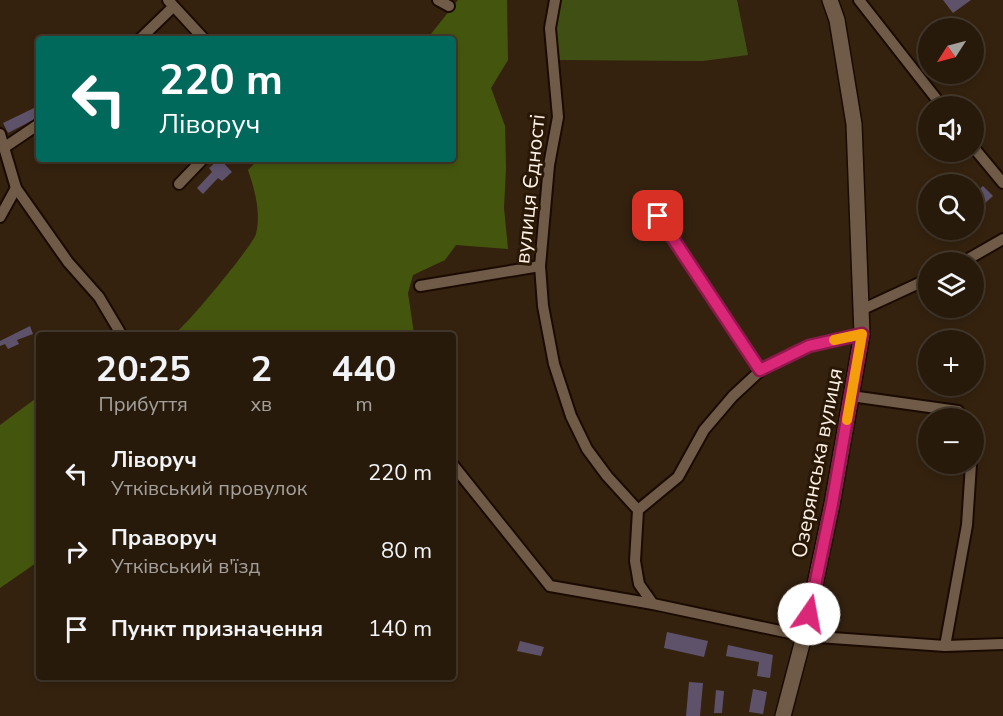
<!DOCTYPE html>
<html lang="uk">
<meta charset="utf-8">
<style>
:root{--surface:#271a0b;--page:#2f2314;--text:#f1f3f6;--muted:#a4a19d;--line:#43382c}
body{margin:0;font-family:"Nunito Sans",sans-serif;background:var(--page);color:var(--text);height:100vh;display:flex;flex-direction:column;font-size:22px;white-space:nowrap}
*{box-sizing:border-box;margin:0}
p{font-size:20px;color:var(--muted)}
.icon{flex:none;width:33px;height:33px;fill:none;stroke:currentColor;stroke-width:2;stroke-linecap:round;stroke-linejoin:round}
.map{position:relative;flex:1;overflow:hidden}
.panel{position:absolute;left:36px;top:332px;width:420px;height:348px;display:flex;flex-direction:column;background:var(--surface);border-radius:6px;box-shadow:0 3px 9px #0003,0 0 0 2px var(--line)}
.panel>*{flex:none}
.banner{position:absolute;left:36px;top:36px;width:420px;height:126px;border-radius:6px;box-shadow:0 3px 9px #0003,0 0 0 2px var(--line);background:#00695c;color:#fff;overflow:hidden}
.needle{width:39px;rotate:234deg}
.fabs{position:absolute;left:918px;top:18px;display:grid;gap:12px}
.fabs a{display:grid;place-items:center;width:66px;height:66px;border-radius:50%;background:var(--surface);box-shadow:0 3px 9px #0003,0 0 0 2px var(--line);font-size:30px}
.pin{position:absolute;display:grid;place-items:center;width:51px;height:51px;color:#fff;margin:-26px;border-radius:12px;box-shadow:0 3px 9px #0006}
.me{position:absolute;width:66px;margin:-33px;rotate:12deg;stroke-linejoin:round;filter:drop-shadow(0 0 4px #0008)}
.turn{display:flex;align-items:center;gap:21px;height:126px;padding:0 24px;font-size:27px}
.turn .icon{width:78px;height:78px;stroke-width:2.5}
.turn b{display:block;font-size:42px;line-height:51px}
.eta{display:flex;justify-content:space-evenly;align-items:center;height:102px;text-align:center}
.eta b{font-size:36px;font-weight:700;line-height:42px}
ul{padding:0;list-style:none}
li{display:flex;align-items:center;gap:18px;height:78px;padding:0 24px}
li div{flex:1}
li b{display:block;font-size:22px}
li em{font-style:normal}
.map>svg:first-child{display:block}
</style>
<div class="map">
<svg width="1003" height="716" viewBox="0 0 1003 716">
<rect width="100%" height="100%" fill="#34220f"/>
<path fill="#405014" d="M562 0H737L748 55 703 61 558 60 555 26Z"/>
<g fill="#44560e">
<path d="M458 0H507L508 60 491 88 505 126 506 167 504 208 508 249 456 245 445 260 413 275 408 293 414 334H174C185 328 253 245 256 234 261 213 255 190 248 170L259 159H453V39H427Z"/>
<path d="M39 396V561L0 588V425Z"/>
</g>
<g fill="#5d526a">
<path d="M943 0H971L953 13Z"/>
<path d="M34 108 39 117 8 133 3 123Z"/>
<path d="M220 159 232 172 222 181 218 178 203 194 197 188 212 172 209 168Z"/>
<path d="M983 186 993 196 984 204 974 194Z"/>
<path d="M30 326 33 334 17 340 19 344 8 349 5 344 0 346V341Z"/>
<path d="M667 632 708 641 704 657 664 648Z"/>
<path d="M520 641 544 647 541 656 517 651Z"/>
<path d="M728 645 773 655 770 678 757 676 759 662 726 656Z"/>
<path d="M689 682 703 683 700 716H686Z"/>
<path d="M753 689 767 692 763 714 749 712Z"/>
<path d="M716 690 724 691 722 713H714Z"/>
</g>
<g fill="none" stroke-linecap="round" stroke-linejoin="round">
<g stroke="#1b0a00" stroke-width="14">
<g id="street">
<path d="M168 0 204 39"/>
<path d="M438 0 449 6"/>
<path d="M555 0 550 28 558 117 549 165 540 266 543 306 554 364 571 416 587 449 607 476 638 510 635 561 639 584 653 604"/>
<path d="M859 0 942 106"/>
<path d="M140 39 173 7"/>
<path d="M0 134 16 188 68 262 99 297 121 334"/>
<path d="M5 147 39 124"/>
<path d="M974 148 1003 183"/>
<path d="M179 184 203 159"/>
<path d="M658 216 760 371"/>
<path d="M0 217 16 188"/>
<path d="M963 262 1003 239"/>
<path d="M420 286 540 266"/>
<path d="M861 310 928 279"/>
<path d="M851 396 958 411 964 418"/>
<path d="M453 465 550 586 653 604 804 636 945 646 1003 644"/>
<path d="M638 510 678 477 704 430 733 396 760 371 809 346 862 334"/>
<path d="M945 646 967 525 971 464"/>
</g>
</g>
<g stroke="#1b0a00" stroke-width="18">
<path id="secondary" d="M783 716 804 636 832 504 862 334 854 124 837 20 830 0"/>
</g>
<use href="#street" stroke="#6f5b47" stroke-width="10"/>
<use href="#secondary" stroke="#6f5b47" stroke-width="15"/>
</g>
<g fill="none" stroke-linecap="round" stroke-linejoin="round">
<g stroke="#8e194d" stroke-width="15">
<path id="route" d="M658 216 760 370 809 346 862 334 832 504 809 614"/>
</g>
<use href="#route" stroke="#db2777" stroke-width="10"/>
<path stroke="#f59e0b" stroke-width="10" d="M834 340 862 334 847 420"/>
</g>
<g text-anchor="middle" dominant-baseline="central" stroke-width="6" stroke-linejoin="round" paint-order="stroke">
<g font-size="21" fill="#fef1e6" stroke="#291806">
<text transform="translate(530 189) rotate(-84)">вулиця Єдності</text>
<text transform="translate(817 463) rotate(-79)">Озерянська вулиця</text>
</g>
</g>
</svg>
<div class="fabs">
<a><svg class="needle" viewBox="-14 -14 28 28"><path d="M0-13l5 13h-10z" fill="#e53935"/><path d="M0 13l5-13h-10z" fill="#a4a19d"/></svg></a>
<a><svg class="icon" aria-label="sound" viewBox="0 0 24 24"><path d="M4 9h4l5-4v14l-5-4H4zM17 9q2 3 0 6"/></svg></a>
<a><svg class="icon" aria-label="search" viewBox="0 0 24 24"><circle cx="10" cy="10" r="6"/><path d="M15 15l6 6"/></svg></a>
<a><svg class="icon" aria-label="layers" viewBox="0 0 24 24"><path d="M12 4l9 5-9 5-9-5zM3 14l9 5 9-5"/></svg></a>
<a>+</a>
<a>−</a>
</div>
<div class="pin" style="left:658px;top:216px;background:#d93025"><svg class="icon" aria-label="arrive" viewBox="0 0 24 24"><path d="M6 21V4h12l-3 4 3 4H6"/></svg></div>
<svg class="me" style="left:809px;top:614px" viewBox="-20 -20 40 40"><circle r="19" fill="#fff"/><path d="M0-13L10 11 0 6-10 11z" fill="#db2777"/></svg>
<div class="banner">
<div class="turn"><svg class="icon" aria-label="left" viewBox="0 0 24 24"><path d="M17 20v-9H6M10 6l-5 5 5 5"/></svg><div><b>220 m</b>Ліворуч</div></div>
</div>
<section class="panel">
<div class="eta">
<div><b>20:25</b><p>Прибуття</p></div>
<div><b>2</b><p>хв</p></div>
<div><b>440</b><p>m</p></div>
</div>
<ul>
<li><svg class="icon" aria-label="left" viewBox="0 0 24 24"><path d="M17 20v-9H6M10 6l-5 5 5 5"/></svg><div><b>Ліворуч</b><p>Утківський провулок</p></div><em>220 m</em></li>
<li><svg class="icon" aria-label="right" viewBox="0 0 24 24"><path d="M7 20v-9h11M14 6l5 5-5 5"/></svg><div><b>Праворуч</b><p>Утківський в'їзд</p></div><em>80 m</em></li>
<li><svg class="icon" aria-label="arrive" viewBox="0 0 24 24"><path d="M6 21V4h12l-3 4 3 4H6"/></svg><div><b>Пункт призначення</b></div><em>140 m</em></li>
</ul>
</section>
</div>
